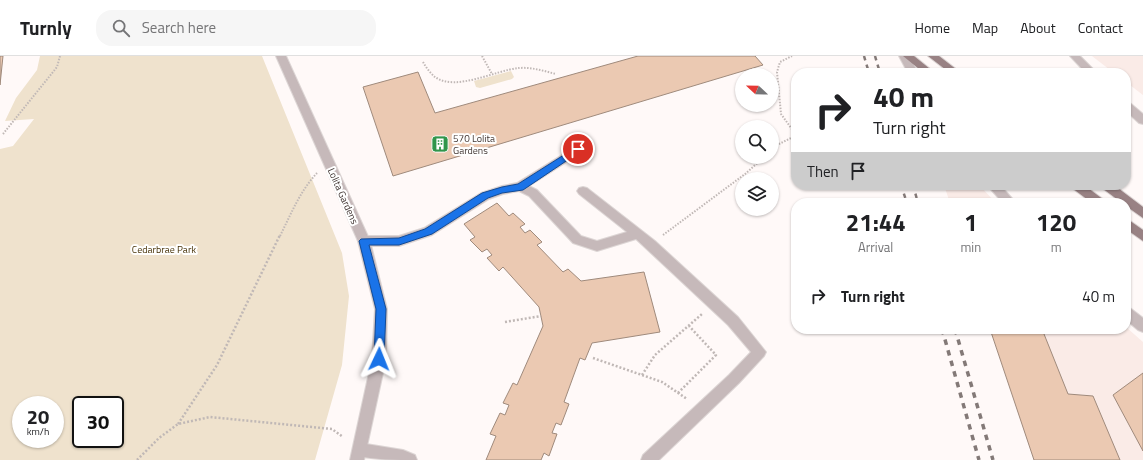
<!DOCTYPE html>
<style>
:root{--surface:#fff;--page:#f6f6f6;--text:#202124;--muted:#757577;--line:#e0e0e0}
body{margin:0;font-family:"Titillium Web",sans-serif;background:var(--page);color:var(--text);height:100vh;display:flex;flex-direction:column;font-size:15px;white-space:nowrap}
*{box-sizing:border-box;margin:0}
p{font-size:13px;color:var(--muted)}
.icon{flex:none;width:22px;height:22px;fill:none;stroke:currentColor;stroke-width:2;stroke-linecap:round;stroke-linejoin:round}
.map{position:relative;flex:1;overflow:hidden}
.details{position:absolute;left:791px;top:142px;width:340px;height:136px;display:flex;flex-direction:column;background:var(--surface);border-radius:16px;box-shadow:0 1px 3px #0004}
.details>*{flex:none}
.top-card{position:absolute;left:791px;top:12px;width:340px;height:122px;border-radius:16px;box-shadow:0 1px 3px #0004;background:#fff;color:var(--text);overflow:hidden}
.needle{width:26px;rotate:292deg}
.fabs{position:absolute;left:735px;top:12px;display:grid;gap:8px}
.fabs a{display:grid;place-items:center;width:44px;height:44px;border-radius:50%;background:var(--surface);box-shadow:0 1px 3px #0004;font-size:20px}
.speed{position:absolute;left:12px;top:340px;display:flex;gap:8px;font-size:20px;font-weight:700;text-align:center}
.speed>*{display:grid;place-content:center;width:52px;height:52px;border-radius:50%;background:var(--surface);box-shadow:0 1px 3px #0004;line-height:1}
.speed small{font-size:10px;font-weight:400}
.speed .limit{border:2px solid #111;border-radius:6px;background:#fff;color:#111}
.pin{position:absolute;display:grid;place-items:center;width:34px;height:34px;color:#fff;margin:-17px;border:2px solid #fff;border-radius:50%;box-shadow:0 1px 4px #0007}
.me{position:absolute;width:44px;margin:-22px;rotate:2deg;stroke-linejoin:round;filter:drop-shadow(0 0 3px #0008)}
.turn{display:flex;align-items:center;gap:14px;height:84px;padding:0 16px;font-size:18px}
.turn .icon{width:52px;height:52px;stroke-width:2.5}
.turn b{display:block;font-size:28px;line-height:34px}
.then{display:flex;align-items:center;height:38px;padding:0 16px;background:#0003;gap:8px;font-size:15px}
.eta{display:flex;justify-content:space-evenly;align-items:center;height:68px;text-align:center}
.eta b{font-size:24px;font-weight:700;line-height:28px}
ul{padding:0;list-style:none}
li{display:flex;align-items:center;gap:12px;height:60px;padding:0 16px}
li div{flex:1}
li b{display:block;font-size:15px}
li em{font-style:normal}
header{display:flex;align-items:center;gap:24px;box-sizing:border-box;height:56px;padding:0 20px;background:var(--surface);border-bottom:1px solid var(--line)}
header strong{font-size:19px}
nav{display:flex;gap:22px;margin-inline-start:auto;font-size:14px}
.search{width:280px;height:36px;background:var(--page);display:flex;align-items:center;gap:10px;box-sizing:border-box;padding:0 14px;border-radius:16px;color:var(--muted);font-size:15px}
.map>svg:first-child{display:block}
</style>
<header>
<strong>Turnly</strong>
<div class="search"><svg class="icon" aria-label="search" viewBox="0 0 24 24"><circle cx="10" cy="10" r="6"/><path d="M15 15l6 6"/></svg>Search here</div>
<nav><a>Home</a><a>Map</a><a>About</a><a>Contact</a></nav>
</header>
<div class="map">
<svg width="1143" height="404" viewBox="0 0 1143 404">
<rect width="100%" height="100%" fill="#fff9f8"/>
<g fill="#faebe7">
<path d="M1092 0H1143V39L1126 26V17H1114Z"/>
<path d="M944 129H979L996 147H950Z"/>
<path d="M1126 271 1143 286V404H1034L991 273H1126Z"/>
</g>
<g fill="#efe2cd" fill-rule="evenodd">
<path d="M40 0H262L342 197 349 240 342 309 315 404H0V93L13 90 34 63 5 65 16 42 37 14ZM21 349H55V383H21ZM81 349H115V383H81Z"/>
<path d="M511 15 514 21 512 23 480 32 476 31 474 25Z"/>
</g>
<g fill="#ebc9b2" stroke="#9f8a7c">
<path d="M0 0H3L0 29Z"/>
<path d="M638 0H755L763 9 393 120 363 31 418 16 435 57Z"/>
<path d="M497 147 509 160 513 157 525 168 520 171 525 177 530 174 542 186 537 189 563 216 568 213 581 225 644 216 660 276 592 287 585 304 580 302 564 346 569 348 561 369 556 367 552 377 557 378 549 400 544 397 541 404H486L496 380 490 378 500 357 505 359 509 349 503 347 513 327 517 329 543 270 539 251 503 211 499 215 487 202 492 199 487 193 482 196 470 184 475 181 464 168Z"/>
<path d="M990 273H1042L1068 338 1093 340 1120 404H1034Z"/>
<path d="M1143 317V395L1113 339Z"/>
</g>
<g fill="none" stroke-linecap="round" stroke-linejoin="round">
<g stroke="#ddd6d5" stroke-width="2">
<g id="service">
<path d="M578 89 582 90 583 93 582 96 529 130 537 134 581 180 597 185 627 176 579 138 577 135 579 132 583 131 587 132 655 185 738 261 766 296 764 300 739 327 659 404H641L643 399 729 319 751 296 728 269 636 183 597 195 573 187 529 140 519 135 503 138 489 143 432 179 399 190H364L360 188 358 185 360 182 364 180H399L424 172 481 137 502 130 517 127Z"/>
<path d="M360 387 403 394 415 399 417 404C397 404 374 404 355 399L353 394 355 389Z"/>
</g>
</g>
<g stroke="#ddd6d5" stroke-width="2">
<path id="minor" d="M276 0H286L370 185 387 253 386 303 364 404H350L372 303 375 253 358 185Z"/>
</g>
<g stroke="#ddd6d5" stroke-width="2">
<g id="tertiary">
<path d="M899 0H909L918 17H908Z"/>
<path d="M1070 0H1080L1097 17H1086Z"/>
<path d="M1126 46 1130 47 1143 58V68L1139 67 1126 55Z"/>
<path d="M987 129H1000L1016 147H1003Z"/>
<path d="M1126 250 1130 252 1143 262V276L1138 274 1126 264Z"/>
</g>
</g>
<g stroke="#ddd6d5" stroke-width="2">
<g id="primary">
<path d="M903 0H914L935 17H924Z"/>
<path d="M928 0H939L961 17H950Z"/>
<path d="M1070 129H1084L1104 144 1106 147H1092L1072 132Z"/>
<path d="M1100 129H1114L1143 151V162L1126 150V147H1122L1102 132Z"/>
<path d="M1126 162 1143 174V185L1126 173Z"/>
</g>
</g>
<g stroke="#c0b8b6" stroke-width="2" stroke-dasharray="1.5 1.5" stroke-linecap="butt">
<path d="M482 0 492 18"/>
<path d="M423 6C426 11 430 17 435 21 456 36 496 14 519 12 532 11 544 15 556 18"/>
<path d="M3 78 57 11 60 0"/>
<path d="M772 94 779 88 793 81 794 76 781 58 777 16 780 6 792 0"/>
<path d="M663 179 745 118 764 101"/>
<path d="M280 180C291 158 300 135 317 117"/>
</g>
<g stroke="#c0b8b6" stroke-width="2.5" stroke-dasharray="2 2" stroke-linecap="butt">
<path d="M505 266 541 260"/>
<path d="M593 302 662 326 687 343"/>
<path d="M642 319 655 299 702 258"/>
<path d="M678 337 716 299 689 270"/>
<path d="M178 368 217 309 280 179"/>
<path d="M137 404 159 382 178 368 210 361 332 373 343 381"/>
</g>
<use href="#service" fill="#c6b9ba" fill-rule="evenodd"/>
<use href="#minor" fill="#c6b9ba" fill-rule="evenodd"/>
<use href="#tertiary" fill="#c6b9ba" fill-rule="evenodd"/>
<use href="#primary" fill="#998284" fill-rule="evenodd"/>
<g stroke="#837977" stroke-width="2.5" stroke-dasharray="4.5 4.5" stroke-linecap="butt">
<path d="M864 0 869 17"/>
<path d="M875 0 880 17"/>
<path d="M901 129 907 147"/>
<path d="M913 129 918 147"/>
</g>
<g stroke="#837977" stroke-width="3.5" stroke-dasharray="5.5 5.5" stroke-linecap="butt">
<path d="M942 273 979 404"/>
<path d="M955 273 993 404"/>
</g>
</g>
<path fill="#1a73e8" stroke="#114b97" d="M578 90 581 91V95L523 134 502 137 488 142 432 178 399 189H369L386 253 384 303 383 307 379 308 376 307 374 303 376 253 359 185 361 183 399 182 425 173 482 137 502 131 518 128Z"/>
<defs>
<g id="building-square" transform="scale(0.9)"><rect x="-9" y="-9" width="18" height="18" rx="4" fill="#30954b" stroke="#fff"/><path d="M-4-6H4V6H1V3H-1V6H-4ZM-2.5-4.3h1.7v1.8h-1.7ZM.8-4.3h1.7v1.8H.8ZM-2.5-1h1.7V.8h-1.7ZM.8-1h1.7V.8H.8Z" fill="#fff"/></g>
</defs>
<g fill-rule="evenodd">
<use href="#building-square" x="440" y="88"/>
</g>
<g text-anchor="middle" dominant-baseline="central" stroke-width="4" stroke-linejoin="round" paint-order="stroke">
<g font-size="10" fill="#423734" stroke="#fff" text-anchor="start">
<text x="453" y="82">570 Lolita<tspan x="453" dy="12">Gardens</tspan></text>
</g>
<g font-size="10" fill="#423734" stroke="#fff">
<text transform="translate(343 140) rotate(66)">Lolita Gardens</text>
</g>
<g font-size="10" fill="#463106" stroke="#fff">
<text x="164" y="193">Cedarbrae Park</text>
</g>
</g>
</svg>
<div class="fabs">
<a><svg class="needle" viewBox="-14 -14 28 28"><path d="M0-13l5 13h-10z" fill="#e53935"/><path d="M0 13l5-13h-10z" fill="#757577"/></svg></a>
<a><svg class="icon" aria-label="search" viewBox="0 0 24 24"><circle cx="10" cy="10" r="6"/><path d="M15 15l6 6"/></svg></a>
<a><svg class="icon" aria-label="layers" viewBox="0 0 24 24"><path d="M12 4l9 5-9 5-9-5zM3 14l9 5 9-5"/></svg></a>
</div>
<div class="speed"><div>20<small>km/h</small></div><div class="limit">30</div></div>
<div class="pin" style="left:578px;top:93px;background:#d93025"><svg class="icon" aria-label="arrive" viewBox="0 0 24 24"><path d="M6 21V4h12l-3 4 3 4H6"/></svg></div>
<svg class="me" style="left:379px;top:303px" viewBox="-20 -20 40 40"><path d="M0-17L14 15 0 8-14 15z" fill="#1a73e8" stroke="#fff" stroke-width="4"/></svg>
<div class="top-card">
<div class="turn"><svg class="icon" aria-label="right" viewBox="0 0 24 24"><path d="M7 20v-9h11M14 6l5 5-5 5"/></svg><div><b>40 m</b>Turn right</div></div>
<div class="then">Then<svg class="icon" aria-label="arrive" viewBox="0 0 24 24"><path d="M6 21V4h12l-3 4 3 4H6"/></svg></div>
</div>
<section class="details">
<div class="eta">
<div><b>21:44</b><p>Arrival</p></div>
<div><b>1</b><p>min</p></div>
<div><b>120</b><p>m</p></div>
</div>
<ul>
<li><svg class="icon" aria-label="right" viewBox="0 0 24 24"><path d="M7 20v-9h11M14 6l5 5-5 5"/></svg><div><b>Turn right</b></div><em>40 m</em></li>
</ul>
</section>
</div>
